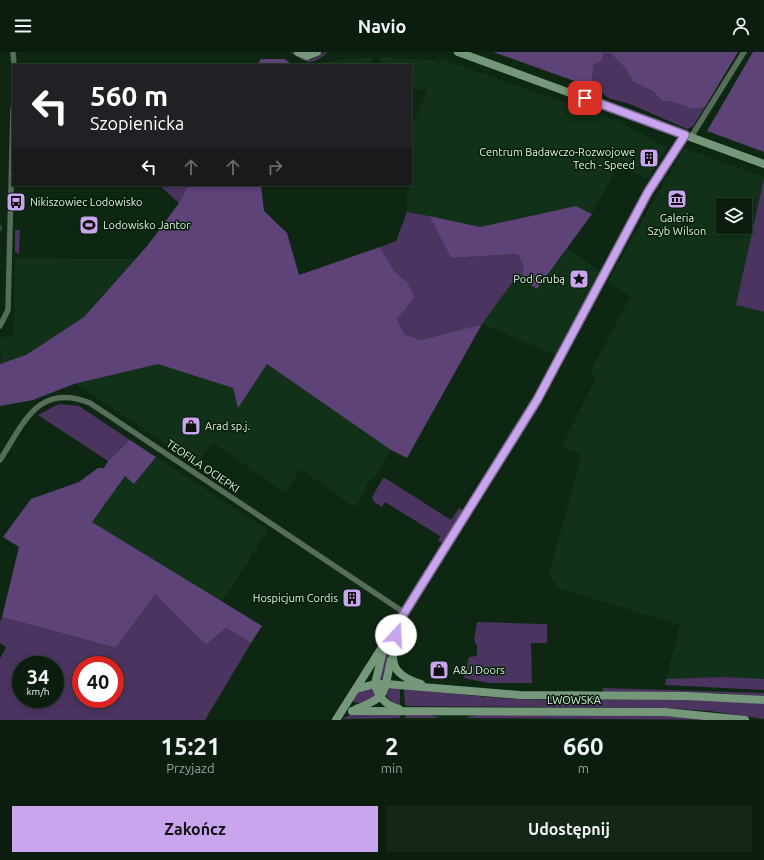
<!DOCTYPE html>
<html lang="pl">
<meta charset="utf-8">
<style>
:root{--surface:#0a1d0e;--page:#132617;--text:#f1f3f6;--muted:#99a29e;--line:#2a3b2e;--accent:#c9a5ee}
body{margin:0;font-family:Ubuntu,sans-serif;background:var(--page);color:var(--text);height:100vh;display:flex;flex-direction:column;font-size:15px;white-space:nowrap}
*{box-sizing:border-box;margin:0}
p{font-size:13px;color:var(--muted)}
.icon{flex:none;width:22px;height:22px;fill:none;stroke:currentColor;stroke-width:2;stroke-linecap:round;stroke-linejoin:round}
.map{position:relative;height:668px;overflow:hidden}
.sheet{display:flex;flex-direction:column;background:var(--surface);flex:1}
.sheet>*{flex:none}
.top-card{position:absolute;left:12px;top:12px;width:400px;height:122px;border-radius:0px;box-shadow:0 2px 6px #0003,0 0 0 1px var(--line);background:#202124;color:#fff;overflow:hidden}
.tools{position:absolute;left:716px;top:146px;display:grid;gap:8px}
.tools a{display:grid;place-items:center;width:36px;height:36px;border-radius:0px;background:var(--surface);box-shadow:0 2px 6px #0003,0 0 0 1px var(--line);font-size:20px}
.speed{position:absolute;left:12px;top:604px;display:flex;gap:8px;font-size:20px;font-weight:700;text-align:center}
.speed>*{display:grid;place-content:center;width:52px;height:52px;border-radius:50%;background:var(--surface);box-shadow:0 2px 6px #0003,0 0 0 1px var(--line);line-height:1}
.speed small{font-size:10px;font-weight:400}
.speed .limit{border:6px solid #d22;background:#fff;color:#111}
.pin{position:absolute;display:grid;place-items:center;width:34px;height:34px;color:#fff;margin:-17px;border-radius:8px;box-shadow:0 2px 6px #0006}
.me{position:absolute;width:44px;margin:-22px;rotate:20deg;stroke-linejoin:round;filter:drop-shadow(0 0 3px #0008)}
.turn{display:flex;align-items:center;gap:14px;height:84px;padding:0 12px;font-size:18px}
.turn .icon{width:52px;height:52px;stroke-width:2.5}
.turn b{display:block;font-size:28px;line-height:34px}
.lanes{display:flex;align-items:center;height:38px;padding:0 12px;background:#0003;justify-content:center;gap:20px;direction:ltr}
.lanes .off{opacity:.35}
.eta{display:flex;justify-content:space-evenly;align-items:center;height:68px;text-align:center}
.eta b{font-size:24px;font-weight:700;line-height:28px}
.primary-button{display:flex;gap:8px;margin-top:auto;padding:8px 12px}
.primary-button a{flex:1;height:46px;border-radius:0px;background:var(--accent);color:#111;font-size:16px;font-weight:700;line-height:46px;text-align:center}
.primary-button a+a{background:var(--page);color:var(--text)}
header{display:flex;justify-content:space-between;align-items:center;height:52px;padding:0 12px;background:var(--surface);font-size:18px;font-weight:700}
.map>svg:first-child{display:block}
</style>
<header><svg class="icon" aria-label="menu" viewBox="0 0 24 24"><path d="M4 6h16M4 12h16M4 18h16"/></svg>Navio<svg class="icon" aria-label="person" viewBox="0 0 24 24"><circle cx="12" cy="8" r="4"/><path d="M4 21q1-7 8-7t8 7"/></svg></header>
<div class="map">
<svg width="764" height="668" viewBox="0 0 764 668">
<rect width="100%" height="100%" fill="#0e2713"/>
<g fill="#113118" fill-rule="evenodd">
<path d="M372 5 373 13H326L330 9Z"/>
<path d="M381 5 439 9 432 27 441 7 618 69 667 95 648 128 619 112 592 162 576 154 480 175 407 160V133H411V75L428 38 411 37V13H381Z"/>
<path d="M684 96 764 125 736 253 764 260V628L722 625 666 627 680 573 558 536 549 522 582 402 562 395 596 325 590 320 631 244 607 231ZM723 153H745V175H723Z"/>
<path d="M567 196 601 220 556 303 482 272 517 223 537 237Z"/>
<path d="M15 206 135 207 84 265 26 303 1 312 0 286 14 282Z"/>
<path d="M158 312 233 336 238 356 267 312 391 398 371 430 369 429 365 435 367 437 355 455 300 417 286 441 213 391 196 412 76 332Z"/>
<path d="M156 405 268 478 222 550 92 470 125 424 134 432Z"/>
</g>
<g fill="#4b3460" fill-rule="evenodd">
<path d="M289 0C297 0 301 9 310 8 317 7 321 0 328 0 309 16 307 10 289 0Z"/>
<path d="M604 1H610L625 16 633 30 653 39 662 49 674 50 692 57 705 55 693 74 687 77 630 52 608 46 602 41 580 33V31L592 29V13Z"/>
<path d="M764 126V260L736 253Z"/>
<path d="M162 133H188L179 151 162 136Z"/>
<path d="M407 160 429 164 451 206 518 202 524 216 521 226 517 224 482 272 421 288 404 282 397 267 402 259 407 230 394 219 380 195 396 189Z"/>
<path d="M15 178H20L19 202 15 200Z"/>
<path d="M59 352 79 354 130 388 108 409 38 363Z"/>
<path d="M383 426H385L451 468 459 456 465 459 445 491 438 489 440 484 385 450 382 455 374 450 372 445Z"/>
<path d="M155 541 206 593 226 576 251 591 205 668H0V607L6 595 0 591V570L2 565 116 596ZM21 613H55V647H21ZM81 613H115V647H81Z"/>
<path d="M477 570 547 572V591H531L532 631H488L464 626 469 605 477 604V593L474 589Z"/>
<path d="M389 595 390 596 384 629H380L383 610Z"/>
<path d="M722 625 764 627V638L665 633 666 627Z"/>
<path d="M372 634 376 643C369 647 361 654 352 649L358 640Z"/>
<path d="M390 636H400V654L396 653 386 644Z"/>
<path d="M603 636 764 641V645L716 641 603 640Z"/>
<path d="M404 637C441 640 478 645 516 647 598 650 682 644 764 652V667L710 659 663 656 405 654Z"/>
<path d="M353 661H400V666L342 667Z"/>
<path d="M404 662H422L440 665 436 666H406Z"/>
<path d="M484 662 652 663 723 668 467 666V665Z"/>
</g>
<g fill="#5e4378">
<path d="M493 0H738L705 55 692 57 674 50 662 49 653 39 633 30 625 16 610 1H604L601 9 593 13 592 29 580 31Z"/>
<path d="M753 0H764V100L707 79Z"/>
<path d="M261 7H284L293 13H257Z"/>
<path d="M188 133H261L264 159 287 181 299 223 380 195 394 219 407 230 414 245 397 267 404 282 421 288 482 272 407 406 391 398 267 312 238 356 233 336 158 312 74 332 33 348 0 354V312L26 303 84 265 148 193 179 151Z"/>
<path d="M576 154 592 162 537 237 521 226 524 216 518 202 451 206 429 164 480 175Z"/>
<path d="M130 388 156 405 134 432 125 424 92 470 262 574 251 591 226 576 206 593 155 542 116 596 2 565 19 495 3 485 31 447 79 430 98 416H104L108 409Z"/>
</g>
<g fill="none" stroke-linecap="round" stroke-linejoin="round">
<path stroke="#2e4532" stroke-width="5.5" stroke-dasharray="5.5 3" stroke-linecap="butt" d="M0 176H2"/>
<g stroke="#566d59" stroke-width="5.5">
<path d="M13 0 14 13"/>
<path d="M691 85 744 0"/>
<path d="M0 274 8 258 13 56"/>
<path d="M0 408C24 371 38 330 90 351L405 561"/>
</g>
<g stroke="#749879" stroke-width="8">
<path d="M298 0 307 4 317 0"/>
<path d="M458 0 764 112"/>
<path d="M397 577C391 608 387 621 421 632"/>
<path d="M383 599 375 632C378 646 386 653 399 657"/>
<path d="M356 637 375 632H386L520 643 687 644 764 648"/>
<path d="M356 657C390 644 383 640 391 608"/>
<path d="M352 659 665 660 745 668"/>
<path d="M336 668 515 385 544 336 648 141 685 83"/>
</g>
</g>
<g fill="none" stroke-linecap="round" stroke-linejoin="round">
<g stroke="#836b9b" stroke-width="10">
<path id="route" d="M396 583 398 571 537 348 648 140 685 83 585 46"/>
</g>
<use href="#route" stroke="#c9a5ee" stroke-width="7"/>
</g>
<defs>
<g id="building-square" transform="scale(1)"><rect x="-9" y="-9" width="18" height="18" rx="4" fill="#c9a5ee" stroke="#051e0a"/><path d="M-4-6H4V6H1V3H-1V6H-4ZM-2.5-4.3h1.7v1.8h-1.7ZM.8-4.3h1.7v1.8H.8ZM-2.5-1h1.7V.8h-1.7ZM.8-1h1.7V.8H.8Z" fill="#111"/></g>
<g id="museum-square" transform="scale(1)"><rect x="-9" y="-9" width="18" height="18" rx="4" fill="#c9a5ee" stroke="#051e0a"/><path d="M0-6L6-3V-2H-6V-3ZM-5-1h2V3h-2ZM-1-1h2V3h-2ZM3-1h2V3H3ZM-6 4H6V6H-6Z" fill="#111"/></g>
<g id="bus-square" transform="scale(1)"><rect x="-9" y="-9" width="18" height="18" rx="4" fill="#c9a5ee" stroke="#051e0a"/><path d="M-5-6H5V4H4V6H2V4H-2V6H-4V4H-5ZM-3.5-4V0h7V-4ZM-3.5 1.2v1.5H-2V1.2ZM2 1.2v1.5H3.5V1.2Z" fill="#111"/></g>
<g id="stadium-square" transform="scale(1)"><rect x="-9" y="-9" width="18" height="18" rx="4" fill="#c9a5ee" stroke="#051e0a"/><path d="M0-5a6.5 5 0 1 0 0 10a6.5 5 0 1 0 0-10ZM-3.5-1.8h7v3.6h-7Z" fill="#111"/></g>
<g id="sight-square" transform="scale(1)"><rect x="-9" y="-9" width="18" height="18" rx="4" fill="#c9a5ee" stroke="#051e0a"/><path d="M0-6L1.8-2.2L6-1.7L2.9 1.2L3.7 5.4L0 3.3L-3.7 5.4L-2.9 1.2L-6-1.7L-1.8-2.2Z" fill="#111"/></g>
<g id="shop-square" transform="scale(1)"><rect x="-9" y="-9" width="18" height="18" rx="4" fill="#c9a5ee" stroke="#051e0a"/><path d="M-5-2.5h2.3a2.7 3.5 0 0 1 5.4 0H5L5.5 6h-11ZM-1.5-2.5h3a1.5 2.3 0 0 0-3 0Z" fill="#111"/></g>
</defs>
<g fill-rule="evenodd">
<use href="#building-square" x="649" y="106"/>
<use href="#museum-square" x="677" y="147"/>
<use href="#bus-square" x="16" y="150"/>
<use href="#stadium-square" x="89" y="173"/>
<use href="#sight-square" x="579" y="227"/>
<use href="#shop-square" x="191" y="374"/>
<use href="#building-square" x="352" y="546"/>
<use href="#shop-square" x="439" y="618"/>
</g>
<g text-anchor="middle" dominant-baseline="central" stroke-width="3" stroke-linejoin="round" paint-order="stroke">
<g font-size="11" fill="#e3f2e5" stroke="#051e0a" text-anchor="start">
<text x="635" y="100" text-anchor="end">Centrum Badawczo-Rozwojowe<tspan x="635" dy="13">Tech - Speed</tspan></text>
<text x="30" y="150">Nikiszowiec Lodowisko</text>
<text x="677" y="166" text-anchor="middle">Galeria<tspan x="677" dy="13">Szyb Wilson</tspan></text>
<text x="103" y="173">Lodowisko Jantor</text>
<text x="565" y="227" text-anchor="end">Pod Grubą</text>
<text x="205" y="374">Arad sp.j.</text>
<text x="338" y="546" text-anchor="end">Hospicjum Cordis</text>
<text x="453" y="618">A&amp;J Doors</text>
</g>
<g font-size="11" fill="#e3f2e5" stroke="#051e0a">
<text transform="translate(203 414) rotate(34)">TEOFILA OCIEPKI</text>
<text x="574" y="648">LWOWSKA</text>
</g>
</g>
</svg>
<div class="tools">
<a><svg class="icon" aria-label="layers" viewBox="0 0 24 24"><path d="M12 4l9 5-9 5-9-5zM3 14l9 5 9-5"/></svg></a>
</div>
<div class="speed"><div>34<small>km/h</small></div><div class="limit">40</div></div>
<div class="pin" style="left:585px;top:46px;background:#d93025"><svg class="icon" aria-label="arrive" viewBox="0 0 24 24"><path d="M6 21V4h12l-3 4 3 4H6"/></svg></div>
<svg class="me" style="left:396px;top:583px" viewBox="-20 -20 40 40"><circle r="19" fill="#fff"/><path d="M0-13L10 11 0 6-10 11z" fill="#c9a5ee"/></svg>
<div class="top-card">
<div class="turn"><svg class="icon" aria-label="left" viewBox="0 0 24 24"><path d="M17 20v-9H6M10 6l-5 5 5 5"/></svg><div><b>560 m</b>Szopienicka</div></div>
<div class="lanes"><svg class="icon" aria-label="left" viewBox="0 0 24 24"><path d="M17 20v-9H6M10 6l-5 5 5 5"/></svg><svg class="icon off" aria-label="ahead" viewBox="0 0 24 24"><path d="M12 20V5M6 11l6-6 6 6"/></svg><svg class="icon off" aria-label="ahead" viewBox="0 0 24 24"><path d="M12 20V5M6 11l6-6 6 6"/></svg><svg class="icon off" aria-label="right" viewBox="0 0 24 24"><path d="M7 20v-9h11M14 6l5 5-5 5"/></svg></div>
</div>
</div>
<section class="sheet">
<div class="eta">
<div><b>15:21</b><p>Przyjazd</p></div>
<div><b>2</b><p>min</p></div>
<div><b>660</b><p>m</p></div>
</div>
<div class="primary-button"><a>Zakończ</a><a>Udostępnij</a></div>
</section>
